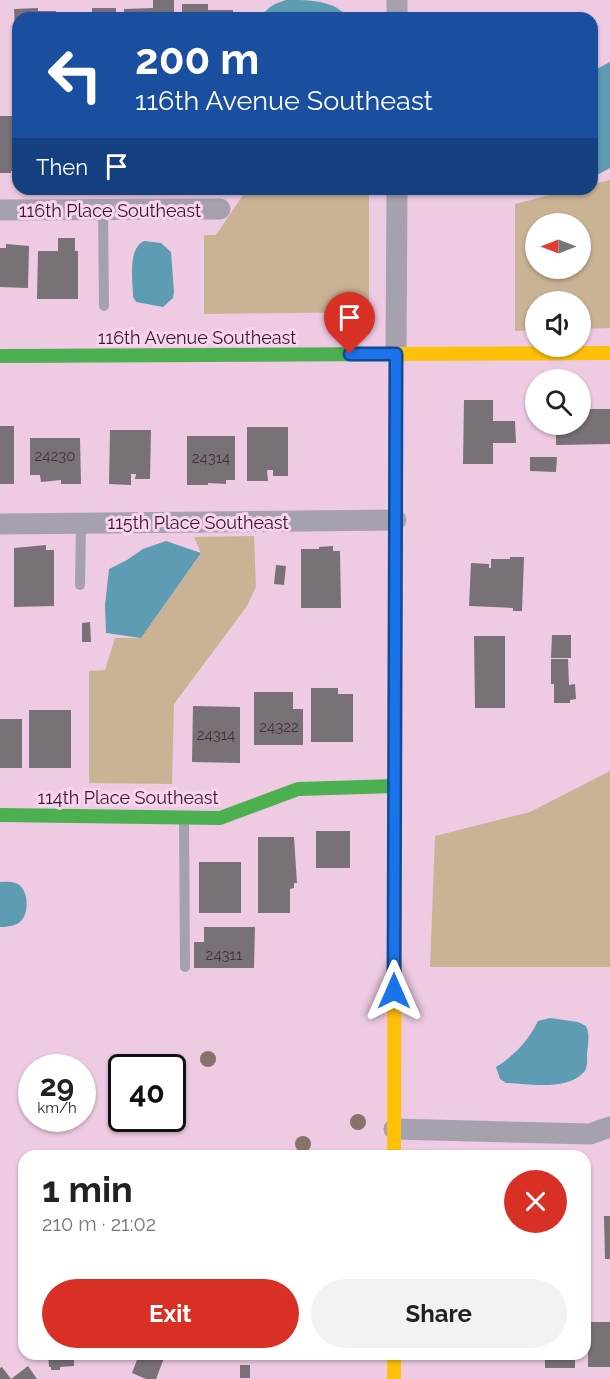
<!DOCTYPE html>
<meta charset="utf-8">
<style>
:root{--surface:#fff;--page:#f2f2f2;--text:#222;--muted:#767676;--accent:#d93025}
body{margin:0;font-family:Raleway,sans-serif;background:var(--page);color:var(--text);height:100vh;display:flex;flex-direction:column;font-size:22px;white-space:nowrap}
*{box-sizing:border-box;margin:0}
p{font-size:20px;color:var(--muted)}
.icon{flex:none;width:33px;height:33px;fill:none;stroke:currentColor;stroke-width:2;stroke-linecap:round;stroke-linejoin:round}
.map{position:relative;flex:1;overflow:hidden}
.drawer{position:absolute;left:18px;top:1150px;width:573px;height:210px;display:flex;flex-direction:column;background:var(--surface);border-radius:18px;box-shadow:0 2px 4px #0004}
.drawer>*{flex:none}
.guide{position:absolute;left:12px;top:12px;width:586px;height:183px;border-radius:18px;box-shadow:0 2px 4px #0004;background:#1a4fa0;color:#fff;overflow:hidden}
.needle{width:39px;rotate:270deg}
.tools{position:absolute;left:525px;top:213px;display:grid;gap:12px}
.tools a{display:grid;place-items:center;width:66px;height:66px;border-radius:50%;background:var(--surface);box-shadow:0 2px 4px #0004;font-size:30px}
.speed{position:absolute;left:18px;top:1054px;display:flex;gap:12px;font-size:30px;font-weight:700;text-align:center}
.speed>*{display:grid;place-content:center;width:78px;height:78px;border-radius:50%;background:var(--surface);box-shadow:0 2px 4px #0004;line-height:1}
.speed small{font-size:15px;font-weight:400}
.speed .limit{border:3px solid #111;border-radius:9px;background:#fff;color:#111}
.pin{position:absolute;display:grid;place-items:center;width:51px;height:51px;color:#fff;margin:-62px -26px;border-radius:50% 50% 50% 0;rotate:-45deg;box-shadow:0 0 6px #0007}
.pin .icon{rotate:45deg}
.me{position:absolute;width:66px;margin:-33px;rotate:0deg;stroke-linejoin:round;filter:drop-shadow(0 0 4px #0008)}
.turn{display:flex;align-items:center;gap:21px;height:126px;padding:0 24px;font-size:27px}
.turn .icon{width:78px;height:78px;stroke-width:2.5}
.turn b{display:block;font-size:42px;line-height:51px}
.then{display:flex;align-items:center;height:57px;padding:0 24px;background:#0003;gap:12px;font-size:22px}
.round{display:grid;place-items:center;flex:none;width:63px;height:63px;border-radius:32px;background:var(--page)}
.summary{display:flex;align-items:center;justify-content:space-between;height:102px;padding:0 24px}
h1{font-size:36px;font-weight:700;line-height:45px}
.primary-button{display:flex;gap:12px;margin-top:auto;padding:12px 24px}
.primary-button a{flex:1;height:69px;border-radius:36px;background:var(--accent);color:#fff;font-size:24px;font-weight:700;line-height:69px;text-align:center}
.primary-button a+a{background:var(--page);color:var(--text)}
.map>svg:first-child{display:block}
</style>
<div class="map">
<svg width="610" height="1379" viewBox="0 0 610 1379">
<rect width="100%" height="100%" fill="#eecbe3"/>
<g fill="#cab294" fill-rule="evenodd">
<path d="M610 180V328L581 329 580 302H536L535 330 515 331V204L574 189H592L593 184ZM536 224H580V268H536Z"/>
<path d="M247 189H369V312L204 314V235H216Z"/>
<path d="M254 536 256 587 247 606 174 704 172 784 89 783V671L105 670 115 638H141L201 553 194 537Z"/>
<path d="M610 771V967H430L435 836 530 812Z"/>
</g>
<g fill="#5e9cb4">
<path d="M286 0C310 0 335 0 348 18H262C265 7 277 3 286 0Z"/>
<path d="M610 62V168L593 177V71Z"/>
<path d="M144 241 161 243 171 252 174 292 173 298 163 307 136 302 133 297C133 281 127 249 144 241Z"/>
<path d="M166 541 201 553 141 638 106 633 105 605 109 569 127 560 143 549Z"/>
<path d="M0 882C4 882 10 881 15 883 28 886 30 910 22 920 17 926 8 927 0 927Z"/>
<path d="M550 1018 578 1022 586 1026C590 1034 588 1044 587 1054 587 1059 588 1068 584 1072 568 1091 528 1084 506 1083L500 1079 496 1067C515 1055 528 1041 538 1021Z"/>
</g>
<g fill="#797178">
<path d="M153 0H174V18H124V9L153 8Z"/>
<path d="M182 4H208V10H233V18H182Z"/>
<path d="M38 8V11H56V18H18V53H16L14 9Z"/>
<path d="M92 8H116V18H65V15L92 12Z"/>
<path d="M0 116H18V171H11V173H0Z"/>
<path d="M58 238H75V251H78V299H37L38 251H58Z"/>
<path d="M6 244 29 246 28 288 0 287V248H6Z"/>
<path d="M464 400H493V421H515L516 443H493V464H463Z"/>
<path d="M580 409H610V444L556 445V424H580Z"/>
<rect x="0" y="426" width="14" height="58"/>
<path d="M247 427H288V476H273V470H267L268 481H247Z"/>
<path d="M110 430H151L150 479H135L136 474H131V485L109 484Z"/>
<path d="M187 436H235V480H226V484L208 483V485H187Z"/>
<path d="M30 438H80L81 484H61V480L41 482 40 475H30Z"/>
<path d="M530 457H557L556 472 530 471Z"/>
<path d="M46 545V550H54V606L14 607V548Z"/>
<path d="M333 546V551H340L341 608H301V549H319V547Z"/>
<path d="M510 557H524L522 611H513V608L469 606 471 563 489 564V568H491V559H510Z"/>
<path d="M276 565 286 566 284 585 274 584Z"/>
<path d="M90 622 91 642H82V623Z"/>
<path d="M552 635H571V658H551Z"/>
<path d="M474 636H505V708H475Z"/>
<path d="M551 659H568L569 685 575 684 576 699 570 700V703H554V684H551Z"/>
<path d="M311 688H338V694H353V742H311Z"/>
<path d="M254 692H293V709H303V745H254Z"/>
<path d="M193 706 240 707V763L192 762Z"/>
<rect x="29" y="710" width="42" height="58"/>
<rect x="0" y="719" width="22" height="49"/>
<rect x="316" y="831" width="34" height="37"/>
<path d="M258 837H294L297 883H294V888L290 889V913H258Z"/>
<rect x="199" y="862" width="42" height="51"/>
<path d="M204 927H255L254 968H194V942H204Z"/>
<path d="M604 1216H610V1259H605Z"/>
<rect x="588" y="1322" width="22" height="45"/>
<path d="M48 1354H97V1360H74V1366L60 1367V1370H51V1367H49Z"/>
<path d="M169 1354 167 1359 164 1358 156 1379H146L132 1373 137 1360 124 1355Z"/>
<path d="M534 1354H575V1368H545V1358H534Z"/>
<rect x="240" y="1365" width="10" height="13"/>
<path d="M28 1366 37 1379H0V1368L2 1367 11 1379Z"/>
</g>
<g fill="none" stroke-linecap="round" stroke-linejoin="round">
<g stroke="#a5a1ad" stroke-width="10">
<path d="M103 210 104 306"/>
<path d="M80 585 81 523"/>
<path d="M184 818 185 967"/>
</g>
<g stroke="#a5a1ad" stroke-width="21">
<path d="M397 18V0"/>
<path d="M0 210 220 209"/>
<path d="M396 354 397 189"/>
<path d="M0 524 396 520"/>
<path d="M394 1129 590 1134 610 1127"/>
</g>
<g stroke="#4caf50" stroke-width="14">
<path d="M0 356 384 354"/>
<path d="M395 684 396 354"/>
<path d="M0 815 220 818 298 789 395 786"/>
</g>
<g stroke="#ffc107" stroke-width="14">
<path d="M384 354 610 353"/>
<path d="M394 1156 395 684"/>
<path d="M394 1354V1379"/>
</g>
</g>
<g fill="#87736b">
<circle cx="208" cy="1059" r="8"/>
<circle cx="358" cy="1122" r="8"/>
<circle cx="303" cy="1144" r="8"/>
</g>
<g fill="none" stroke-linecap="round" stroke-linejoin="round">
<g stroke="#114b97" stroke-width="15">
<path id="route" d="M350 354H396L394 991"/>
</g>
<use href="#route" stroke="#1a73e8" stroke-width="10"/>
</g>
<g text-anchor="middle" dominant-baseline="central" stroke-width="6" stroke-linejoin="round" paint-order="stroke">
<g font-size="15" fill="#43303e">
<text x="55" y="456">24230</text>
<text x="211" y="458">24314</text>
<text x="279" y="727">24322</text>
<text x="216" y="735">24314</text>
<text x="224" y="955">24311</text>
</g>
<g font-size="18" fill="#311a2b" stroke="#fad3ee">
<text x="110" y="210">116th Place Southeast</text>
<text x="197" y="337">116th Avenue Southeast</text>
<text x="198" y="522">115th Place Southeast</text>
<text x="128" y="797">114th Place Southeast</text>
</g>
</g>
</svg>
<div class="tools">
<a><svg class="needle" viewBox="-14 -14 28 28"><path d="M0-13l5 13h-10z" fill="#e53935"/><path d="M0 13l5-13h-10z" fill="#767676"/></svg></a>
<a><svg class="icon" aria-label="sound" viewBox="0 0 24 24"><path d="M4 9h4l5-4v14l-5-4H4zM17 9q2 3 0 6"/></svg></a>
<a><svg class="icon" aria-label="search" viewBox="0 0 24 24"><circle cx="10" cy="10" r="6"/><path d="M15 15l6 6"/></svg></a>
</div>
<div class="speed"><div>29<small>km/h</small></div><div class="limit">40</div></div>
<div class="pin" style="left:350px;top:354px;background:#d93025"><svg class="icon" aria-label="arrive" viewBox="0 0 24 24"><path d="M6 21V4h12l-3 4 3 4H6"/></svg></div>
<svg class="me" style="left:394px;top:991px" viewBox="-20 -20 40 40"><path d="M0-17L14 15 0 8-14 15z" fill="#1a73e8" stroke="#fff" stroke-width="4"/></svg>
<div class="guide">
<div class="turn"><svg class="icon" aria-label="left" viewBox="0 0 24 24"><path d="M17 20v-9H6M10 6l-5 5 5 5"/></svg><div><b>200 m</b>116th Avenue Southeast</div></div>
<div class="then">Then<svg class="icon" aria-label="arrive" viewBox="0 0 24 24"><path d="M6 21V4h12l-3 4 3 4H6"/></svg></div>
</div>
<section class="drawer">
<div class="summary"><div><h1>1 min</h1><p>210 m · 21:02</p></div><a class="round" style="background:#d93025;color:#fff"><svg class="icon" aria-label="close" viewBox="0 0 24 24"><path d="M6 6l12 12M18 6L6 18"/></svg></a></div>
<div class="primary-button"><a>Exit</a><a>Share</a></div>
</section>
</div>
